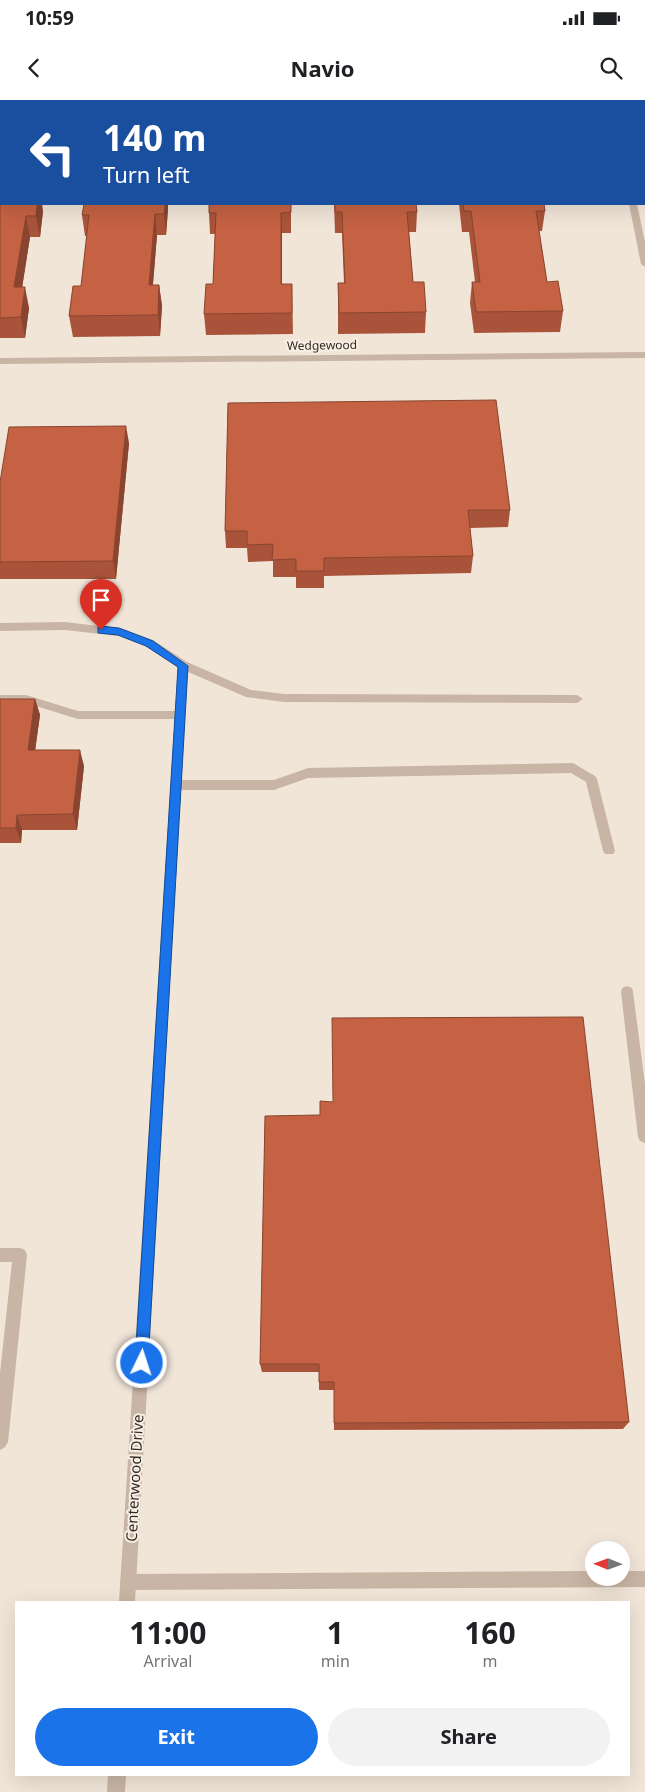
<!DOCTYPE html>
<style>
:root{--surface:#fff;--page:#f2f2f2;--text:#202124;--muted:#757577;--accent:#1a73e8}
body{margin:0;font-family:"Noto Sans",sans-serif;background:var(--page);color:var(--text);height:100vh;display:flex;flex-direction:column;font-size:19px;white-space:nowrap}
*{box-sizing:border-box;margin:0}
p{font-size:16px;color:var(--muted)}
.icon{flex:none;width:28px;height:28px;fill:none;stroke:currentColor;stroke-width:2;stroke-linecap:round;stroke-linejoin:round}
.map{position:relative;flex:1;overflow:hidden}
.sheet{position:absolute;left:15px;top:1501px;width:615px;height:175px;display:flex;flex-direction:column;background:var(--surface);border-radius:0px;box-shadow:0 5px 20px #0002}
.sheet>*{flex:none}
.hud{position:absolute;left:0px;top:0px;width:645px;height:105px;box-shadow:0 5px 20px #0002;background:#1a4fa0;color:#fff;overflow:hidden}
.needle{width:32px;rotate:271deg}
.tools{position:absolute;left:585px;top:1441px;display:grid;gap:10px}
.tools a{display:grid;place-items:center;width:45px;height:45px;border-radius:50%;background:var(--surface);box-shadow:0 5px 20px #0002;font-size:25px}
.pin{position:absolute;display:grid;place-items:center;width:42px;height:42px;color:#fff;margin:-51px -21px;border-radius:50% 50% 50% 0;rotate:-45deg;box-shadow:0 0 5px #0007}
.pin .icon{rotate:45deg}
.me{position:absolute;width:55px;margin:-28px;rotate:4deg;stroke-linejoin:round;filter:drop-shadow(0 0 4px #0008)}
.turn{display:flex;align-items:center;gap:18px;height:105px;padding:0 20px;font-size:22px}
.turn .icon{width:65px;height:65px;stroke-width:2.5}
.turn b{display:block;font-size:35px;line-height:42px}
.eta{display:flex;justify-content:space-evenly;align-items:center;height:85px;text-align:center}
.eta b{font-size:30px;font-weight:700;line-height:35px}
.action{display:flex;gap:10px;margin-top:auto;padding:10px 20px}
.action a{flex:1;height:58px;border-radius:30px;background:var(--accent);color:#fff;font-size:20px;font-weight:700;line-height:58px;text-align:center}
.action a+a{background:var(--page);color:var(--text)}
.status{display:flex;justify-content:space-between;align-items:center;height:35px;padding:0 25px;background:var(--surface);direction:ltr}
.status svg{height:14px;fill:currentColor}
header{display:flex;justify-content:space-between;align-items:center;height:65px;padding:0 20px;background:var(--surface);font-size:22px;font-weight:700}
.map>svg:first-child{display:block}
</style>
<div class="status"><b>10:59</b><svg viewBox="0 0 49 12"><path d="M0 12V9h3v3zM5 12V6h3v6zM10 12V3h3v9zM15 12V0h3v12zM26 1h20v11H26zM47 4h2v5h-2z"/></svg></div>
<header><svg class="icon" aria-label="back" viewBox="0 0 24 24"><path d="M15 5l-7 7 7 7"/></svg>Navio<svg class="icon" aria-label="search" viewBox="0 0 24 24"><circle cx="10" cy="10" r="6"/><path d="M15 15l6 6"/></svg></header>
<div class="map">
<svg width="645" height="1692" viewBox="0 0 645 1692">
<rect width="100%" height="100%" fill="#f1e5d8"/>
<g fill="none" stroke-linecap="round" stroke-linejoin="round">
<g fill="#c8b5a5" fill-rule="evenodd">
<path d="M65 522 123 529 153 540 187 562 251 590 284 594 577 595 583 599 577 603 284 602 246 597 179 568 145 546 118 536 65 530 0 531V523Z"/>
<path d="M0 595H26L78 611H180L186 615 180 619H78L26 603H0Z"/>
<path d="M573 663 595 676 597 679 615 751 613 754H605L603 751 586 682 571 673 308 678 274 690H177L173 688 171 685 173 682 177 680H274L308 668Z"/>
<path d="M627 886 632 888 633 892 645 984V1043L640 1041 638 1037 621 892 622 888Z"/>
<path d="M0 1148H20L25 1150 27 1155 8 1342 5 1347 0 1350V1273L12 1162H0Z"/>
<path d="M594 1471V1478H621V1471H645V1487L128 1490 122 1488 120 1482 122 1476 128 1474Z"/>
</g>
<g fill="#c8b5a5" fill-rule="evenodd">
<rect x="472" y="0" width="8" height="1"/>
<rect x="0" y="48" width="1" height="4"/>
<path d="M645 252V258L0 264V258Z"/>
<path d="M183 561 188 565 135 1502H119L178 565Z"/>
<path d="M108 1675H126L125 1692H107Z"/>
</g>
<g fill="#c8b5a5" fill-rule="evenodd">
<rect x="607" y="0" width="8" height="1"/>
<path d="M629 104H637L645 142V167L641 164Z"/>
</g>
</g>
<g fill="#a9543a">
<path d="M0 0H84V1H1V20H0Z"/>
<path d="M0 90 43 111 40 137H30L22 187 29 208 25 238H0Z"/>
<path d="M291 104V133H282V184H292L293 234 206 235 204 214 213 184 215 134H210L209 113Z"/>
<path d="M334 104H416L417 112 416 132H409L413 182 426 212 425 233 338 234V183H344L342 133H335Z"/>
<path d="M459 104H544L545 111 542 131H539L547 182 563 211 560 232 474 233 470 203 472 182H475L469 132H462Z"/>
<path d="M168 109 166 135H157L153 185H159L162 206 160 236 73 237 69 216 81 186 87 136H85L82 115Z"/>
<path d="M228 303 510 410 508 427 470 428 473 456 471 473 324 476V488H296V477H273V461L248 462 247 448H226L225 431Z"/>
<path d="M129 343 116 479H0V382Z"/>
<path d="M0 599H35L40 615 35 650 84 666 77 730H22L21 743H0Z"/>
<path d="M265 1016 629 1322 623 1329 334 1330V1290H319V1272H262L260 1264Z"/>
</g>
<g fill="#89452f">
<path d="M37 104H42L43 111 40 137 36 116Z"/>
<path d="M165 104H168V109L166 135 164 114Z"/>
<path d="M281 113 282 133V205L281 184Z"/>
<path d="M155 114 157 135 151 206 149 185Z"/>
<path d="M26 116 30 137 19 208 14 187Z"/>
<path d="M159 185 162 206 160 236 158 215Z"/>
<path d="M25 187 29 208 25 238 21 217Z"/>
<path d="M126 326 129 343 116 479 113 461Z"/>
<path d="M35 599 40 615 33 666 28 650Z"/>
<path d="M80 650 84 666 77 730 73 714Z"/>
<path d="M17 715 22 730 21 743 16 728Z"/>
</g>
<g fill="#c46243" stroke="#89452f">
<path d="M0 0H80V1H1V4H0Z"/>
<rect x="101" y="0" width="266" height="1"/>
<path d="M407 0H457L458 1H407Z"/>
<path d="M0 90H1V104H37L36 116H26L14 187H25L21 217 0 218Z"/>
<path d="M84 104H165L164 114H155L149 185H159L158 215 69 216 73 186H81L89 115H82Z"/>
<path d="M209 104H291V112L281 113V184H292V213L204 214 206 184H213L216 113H209Z"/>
<path d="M335 104H416L417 112H407L413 182H424L426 212 339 213 338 183H345L342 112H335Z"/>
<path d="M463 104H544L545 111H536L547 182 558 181 563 211 476 212 472 182H480L471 111H464Z"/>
<path d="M496 300 510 410H468L473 456 324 458V471H296V459L272 460 273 444 247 445V431H225L228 303Z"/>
<path d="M126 326 113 461 0 462V382L9 327Z"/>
<path d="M0 599H35L28 650H80L73 714 17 715 16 728H0Z"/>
<path d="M583 917 629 1322 334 1323V1282H319V1264H260L265 1016 320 1015V1001L333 1002 332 918Z"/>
</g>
<path fill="#1a73e8" stroke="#114b97" d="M101 526 119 528 153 541 188 566 148 1263 146 1268 142 1270 137 1268 135 1263 178 567 146 546 118 535 98 533V527Z"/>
<g text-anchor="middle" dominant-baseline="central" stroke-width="4" stroke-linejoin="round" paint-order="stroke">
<g font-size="12" fill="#342a26" stroke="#f8efe4">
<text transform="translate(322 245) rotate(-1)">Wedgewood</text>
</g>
<g font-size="15" fill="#342a26" stroke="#f8efe4">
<text transform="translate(134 1378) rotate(-87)">Centerwood Drive</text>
</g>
</g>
</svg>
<div class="tools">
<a><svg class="needle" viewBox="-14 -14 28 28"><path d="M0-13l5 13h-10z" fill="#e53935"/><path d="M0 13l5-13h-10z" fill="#757577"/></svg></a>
</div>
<div class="pin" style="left:101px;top:530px;background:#d93025"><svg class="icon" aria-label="arrive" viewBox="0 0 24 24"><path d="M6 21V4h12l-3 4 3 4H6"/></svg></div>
<svg class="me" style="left:142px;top:1263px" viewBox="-20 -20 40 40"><circle r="17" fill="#1a73e8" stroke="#fff" stroke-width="3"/><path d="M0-11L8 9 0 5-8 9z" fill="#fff"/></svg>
<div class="hud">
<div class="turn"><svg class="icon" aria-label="left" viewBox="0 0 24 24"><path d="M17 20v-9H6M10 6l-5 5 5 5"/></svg><div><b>140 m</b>Turn left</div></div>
</div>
<section class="sheet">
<div class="eta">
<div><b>11:00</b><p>Arrival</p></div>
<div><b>1</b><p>min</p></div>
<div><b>160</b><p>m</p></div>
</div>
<div class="action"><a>Exit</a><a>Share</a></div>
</section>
</div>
